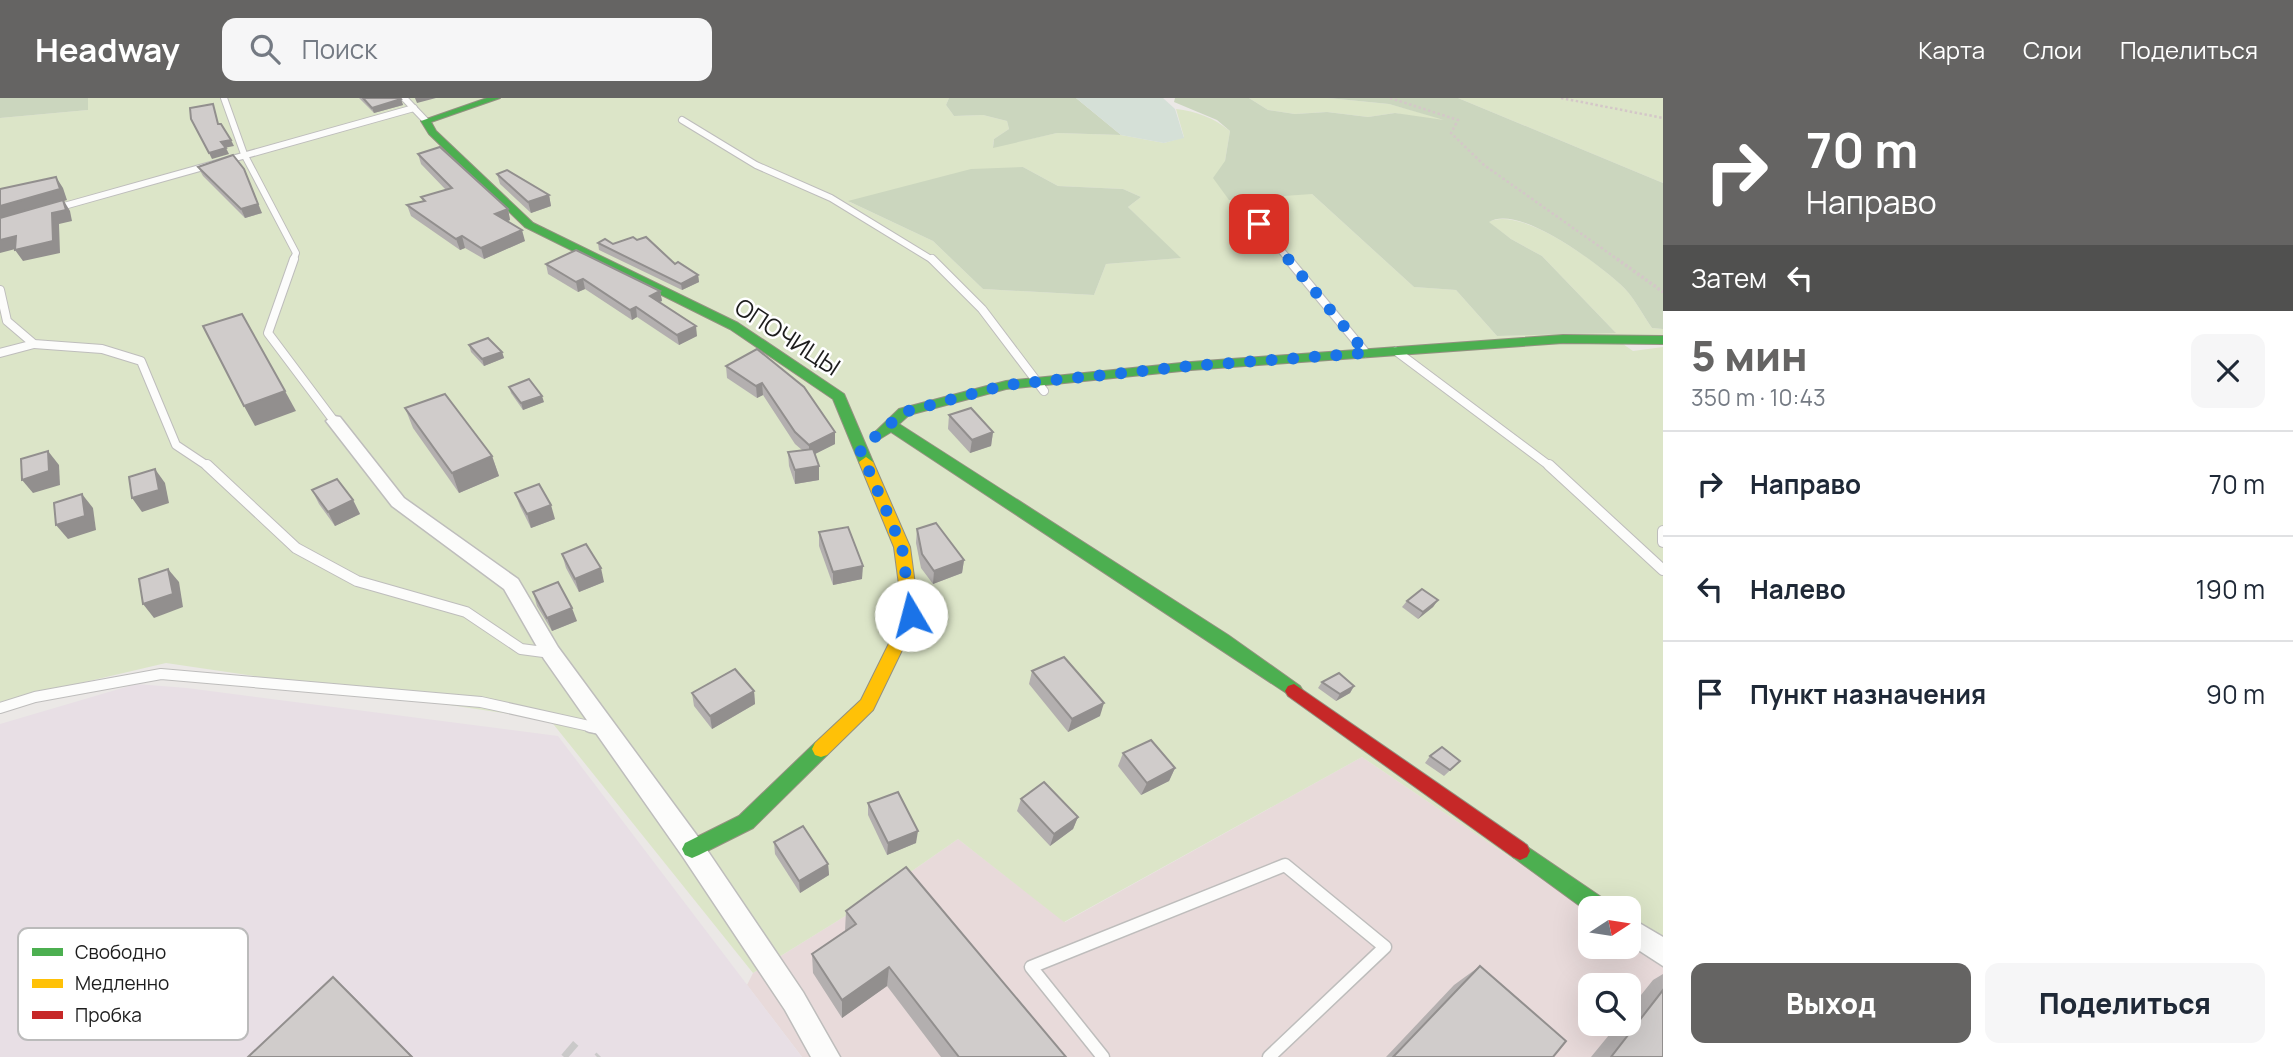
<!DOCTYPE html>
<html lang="ru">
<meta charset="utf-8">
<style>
:root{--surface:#fff;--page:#f6f6f7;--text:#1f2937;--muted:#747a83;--line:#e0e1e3;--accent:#656463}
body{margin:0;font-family:Manrope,sans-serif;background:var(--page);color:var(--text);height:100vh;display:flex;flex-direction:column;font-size:26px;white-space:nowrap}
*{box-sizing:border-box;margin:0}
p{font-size:23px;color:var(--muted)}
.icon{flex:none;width:38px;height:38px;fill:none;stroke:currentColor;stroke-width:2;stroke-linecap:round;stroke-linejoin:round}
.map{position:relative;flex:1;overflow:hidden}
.sheet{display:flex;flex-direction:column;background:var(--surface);width:630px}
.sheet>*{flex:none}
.top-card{background:#656463;color:#fff;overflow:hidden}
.needle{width:46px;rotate:78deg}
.controls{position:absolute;left:1578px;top:798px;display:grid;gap:14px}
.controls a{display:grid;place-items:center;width:63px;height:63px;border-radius:14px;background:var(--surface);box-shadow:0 7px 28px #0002;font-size:35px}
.pin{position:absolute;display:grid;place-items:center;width:60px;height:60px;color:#fff;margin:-30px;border-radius:14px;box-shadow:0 4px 10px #0006}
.me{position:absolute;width:77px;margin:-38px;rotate:352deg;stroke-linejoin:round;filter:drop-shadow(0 0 5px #0008)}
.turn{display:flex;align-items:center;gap:24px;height:147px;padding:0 28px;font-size:32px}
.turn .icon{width:91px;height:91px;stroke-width:2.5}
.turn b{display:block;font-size:49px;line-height:60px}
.then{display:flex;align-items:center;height:66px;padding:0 28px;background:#0003;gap:14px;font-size:26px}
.round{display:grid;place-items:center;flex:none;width:74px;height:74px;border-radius:14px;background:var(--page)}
.summary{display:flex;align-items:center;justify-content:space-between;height:119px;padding:0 28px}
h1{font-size:42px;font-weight:800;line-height:52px;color:var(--accent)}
.primary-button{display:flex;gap:14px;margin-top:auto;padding:14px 28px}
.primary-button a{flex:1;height:80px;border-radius:14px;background:var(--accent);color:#fff;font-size:28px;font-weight:800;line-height:80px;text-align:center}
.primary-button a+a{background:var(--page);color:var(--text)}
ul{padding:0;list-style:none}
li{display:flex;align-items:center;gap:21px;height:105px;padding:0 28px;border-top:2px solid var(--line)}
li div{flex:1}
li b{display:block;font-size:26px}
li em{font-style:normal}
header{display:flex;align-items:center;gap:42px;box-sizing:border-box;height:98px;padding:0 35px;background:var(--accent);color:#fff}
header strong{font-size:33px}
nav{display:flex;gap:38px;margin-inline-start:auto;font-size:24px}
.search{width:490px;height:63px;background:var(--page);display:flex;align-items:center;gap:18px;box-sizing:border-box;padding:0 24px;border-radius:14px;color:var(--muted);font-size:26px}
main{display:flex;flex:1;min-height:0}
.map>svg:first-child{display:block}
</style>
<header>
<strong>Headway</strong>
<div class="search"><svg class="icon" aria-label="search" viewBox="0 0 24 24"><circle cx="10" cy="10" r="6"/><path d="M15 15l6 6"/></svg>Поиск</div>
<nav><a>Карта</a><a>Слои</a><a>Поделиться</a></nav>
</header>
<main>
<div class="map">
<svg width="1663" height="959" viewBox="0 0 1663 959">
<rect width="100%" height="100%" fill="#ebe8e6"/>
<path fill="#e8dada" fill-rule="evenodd" d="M1362 659 1591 814V849H1629V840L1663 863V959H802L747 887 753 875 860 809 958 741 1065 824ZM1591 887H1629V926H1591Z"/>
<path fill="#e8dfe5" d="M136 586 187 590 558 638 802 959H0V626Z"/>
<g fill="#dce5c8" fill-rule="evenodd">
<path d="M88 0H949L946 7 954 18 983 17 1007 23 1009 31 994 41 993 49 1057 35 1121 37 1164 45 1184 39 1176 11C1196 13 1214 20 1230 33L1225 63 1312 96 1414 189 1456 192 1497 238 1615 234 1542 158 1511 141 1488 124C1521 107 1596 164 1620 186 1633 197 1642 216 1652 230L1663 231V238L1613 239 1633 253 1663 249V863L1629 840V810H1591V814L1362 659 1064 824 958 741 860 809 753 875 550 622 166 565 0 604V20L88 12ZM1023 69 1058 88 1123 91 1141 99 1128 109 1180 160 1106 166 1094 197 983 191 933 143 850 104Z"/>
<path d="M1249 0H1328L1389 6 1447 22H1429L1395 15 1368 19 1327 14 1295 16 1268 12Z"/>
<path d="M1458 0H1663V85Z"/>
</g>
<g fill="#cbd6be">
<path d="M0 0H88V12L0 20Z"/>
<path d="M949 0H1076L1121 37 1057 35 993 50 994 41 1009 31 1007 23 983 17 954 18 946 7Z"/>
<path d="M1175 0H1249L1268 12 1295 16 1327 14 1368 19 1395 15 1444 22 1389 6 1328 0H1458L1663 85V231L1652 230C1642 216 1633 197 1620 186 1598 166 1518 105 1489 124L1511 141 1542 158 1616 235 1497 238 1456 192 1414 189 1312 96 1229 102 1213 80 1225 63 1230 33 1217 22 1174 4Z"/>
<path d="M1023 69 1058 88 1123 91 1141 99 1128 109 1181 160 1106 166 1094 197 983 191 933 143 848 103 971 71Z"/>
</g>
<path fill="#d5e0d7" d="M1076 0H1163L1175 11 1184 40 1164 45 1121 37Z"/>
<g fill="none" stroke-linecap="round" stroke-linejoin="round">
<g stroke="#bebdbc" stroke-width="8">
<g id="lane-far3">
<path d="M224 0 244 56 296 155 293 163"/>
<path d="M404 0 426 23"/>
<path d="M682 22 756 67 831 100 934 163"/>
<path d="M57 110 414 10"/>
<path d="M1259 126 1290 163"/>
</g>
</g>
<g stroke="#bebdbc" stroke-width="10">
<g id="lane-far2">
<path d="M294 161 268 235 334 323"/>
<path d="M932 161 982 211 1044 293"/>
<path d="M1288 161 1366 255"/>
<path d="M0 192 7 223 34 246 102 251 141 263 176 347 209 369"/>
<path d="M1396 253 1551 369"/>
<path d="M0 255 34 246"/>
</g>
</g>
<g stroke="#bebdbc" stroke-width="12">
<g id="lane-far1">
<path d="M207 367 296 450 357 483 466 514 521 551 551 555"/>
<path d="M1549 367 1663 472"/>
<path d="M1663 433V444"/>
<path d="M0 610 35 599 161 576 481 604 598 630"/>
</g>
</g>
<g stroke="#bebdbc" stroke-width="15">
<g id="lane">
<path d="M590 628 604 631"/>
<path d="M1103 959 1031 869 1285 767 1385 849 1269 959"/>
</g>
</g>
<g stroke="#bebdbc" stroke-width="3">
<g id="street">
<path d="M334 318 340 319 404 400 518 481 558 549 701 743 803 894 840 959H811L785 912 683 759 544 561 504 491 392 408 326 323Z"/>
<path d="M1629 819 1663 839V868L1629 846Z"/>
</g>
</g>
<g stroke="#939180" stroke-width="2">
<g id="fast">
<path d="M487 0H500L431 24 436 33 533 125 738 225 844 296 873 364 871 367H861L859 364 833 301 730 231 525 129 429 36 421 23Z"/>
<path d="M1563 237 1663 238V246L1563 245 1191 272 1006 291 909 317 899 326 1228 537 1300 588 1303 593 1300 598 1294 600 891 334 878 342 871 338 899 311 1006 283 1191 264Z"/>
<path d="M821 643 827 645 830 651 827 657 753 730 699 757 692 760 685 757 682 751 685 745 739 718 815 645Z"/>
<path d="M1520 744 1607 803 1610 810H1591V816L1513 759 1510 753 1513 747Z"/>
</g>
</g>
<g stroke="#939180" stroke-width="2">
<path id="slow" d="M866 359 873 364 910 449 919 517 873 612 827 657 821 659 815 657 812 651 815 645 861 602 903 517 894 449 859 364Z"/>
</g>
<g stroke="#939180" stroke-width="2">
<path id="jam" d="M1294 586 1527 747 1530 753 1527 759 1520 762 1513 759 1288 598 1285 593 1288 588Z"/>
</g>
<g stroke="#d4c7c8" stroke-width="2.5" stroke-dasharray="2.5 2.5" stroke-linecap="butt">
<path d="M1390 0 1458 22 1451 35 1484 67 1620 163"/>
<path d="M1561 0 1663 20"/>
</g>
<path stroke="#d4c7c8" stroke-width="3.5" stroke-dasharray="2.5 2.5" stroke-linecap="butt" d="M1617 161 1663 194"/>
<use href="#lane-far3" stroke="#fcfcfb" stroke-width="6"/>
<use href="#lane-far2" stroke="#fcfcfb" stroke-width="8"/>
<use href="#lane-far1" stroke="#fcfcfb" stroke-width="10"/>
<use href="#lane" stroke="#fcfcfb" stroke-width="12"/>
<use href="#street" fill="#fcfcfb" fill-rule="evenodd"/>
<use href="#fast" fill="#4caf50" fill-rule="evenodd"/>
<use href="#slow" fill="#ffc107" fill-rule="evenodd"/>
<use href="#jam" fill="#c62828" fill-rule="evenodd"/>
<g stroke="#cac9c9" stroke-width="7" stroke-dasharray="18 18" stroke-linecap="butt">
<path d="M564 959 583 937"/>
<path d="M597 959 599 957"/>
</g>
</g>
<g fill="#b3afaf">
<path d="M359 0H400L403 7 374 15Z"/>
<path d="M418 56 508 111 510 122 508 123 525 143 484 161 465 150 460 152 411 118 407 107 423 103 421 99 446 92 421 66Z"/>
<path d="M198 69 262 115 245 120 203 78Z"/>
<path d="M497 76 549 97 551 108 531 115 500 86Z"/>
<path d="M637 142 675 166 698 177 699 184 682 192 599 152 598 145 613 146Z"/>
<path d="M546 166 660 193 662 203 659 204 697 238 679 247 637 219 632 222 585 191 578 194 548 176Z"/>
<path d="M469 247 502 254 504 260 484 268 471 254Z"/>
<path d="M757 251 835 334V346L815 356 819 382 795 386 789 368 788 354 802 352 795 346 763 297 757 300 727 280 726 268Z"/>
<path d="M509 289 544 304 523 312 511 295Z"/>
<path d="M405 310 492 358 499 378 459 395 413 330Z"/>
<path d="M949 317 993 334 991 348 970 355 948 331Z"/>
<path d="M312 392 353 402 360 416 335 428 319 406Z"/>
<path d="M515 395 555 421 531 430 520 408Z"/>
<path d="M917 431 964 462 962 475 933 486 921 470 916 445Z"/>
<path d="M819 434 862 481 833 487 819 448Z"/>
<path d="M562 456 604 484 579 494 566 470Z"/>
<path d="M533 494 577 523 552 533 537 508Z"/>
<path d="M1438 502 1433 509 1418 521 1402 509 1407 503Z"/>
<path d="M1032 573 1100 618 1068 634 1029 586Z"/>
<path d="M1322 584 1354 588 1350 595 1336 603 1318 590Z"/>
<path d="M754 593 755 606 712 631 694 608 692 595Z"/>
<path d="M1123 655 1175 670 1169 683 1141 697 1118 668Z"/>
<path d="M1430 658 1460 663 1444 678 1425 665Z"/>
<path d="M1021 701 1078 719 1073 731 1050 748 1017 713Z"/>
<path d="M868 705 916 745 887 757 868 717Z"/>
<path d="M774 744 828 766 829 777 800 795 775 756Z"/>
<path d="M846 813 1066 959H941L887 888 842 920 813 875 812 856 845 833Z"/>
<path d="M1480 868 1553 959H1386L1454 887Z"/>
<path d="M1663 876V959H1591L1618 926H1629V912L1653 882Z"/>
</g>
<g fill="#928f8e">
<path d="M415 0H436L417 5Z"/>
<path d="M401 1 403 7 374 15 372 10Z"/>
<path d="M231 42 234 48 224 50 221 44Z"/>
<path d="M226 50 229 56 212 61 209 55Z"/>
<path d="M244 71 262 115 245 120 241 111Z"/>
<path d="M56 79 63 90 67 102 64 103 70 113 72 123 59 126 60 155 23 163 15 152 53 143 0 121V108Z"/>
<path d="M549 97 551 108 531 115 528 104Z"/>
<path d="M508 111 510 122 498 127 495 116Z"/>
<path d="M522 132 525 143 484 161 481 150Z"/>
<path d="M16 138 23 149 0 155V142Z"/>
<path d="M462 138 465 150 460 152 456 141Z"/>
<path d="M698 177 699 184 682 192 681 186Z"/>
<path d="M583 181 585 191 578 194 576 184Z"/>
<path d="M660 193 662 203 652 207 650 198Z"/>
<path d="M636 209 637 219 632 222 630 212Z"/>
<path d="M696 228 697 238 679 247 677 237Z"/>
<path d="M502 254 504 260 484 268 482 261Z"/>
<path d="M762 285 763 297 757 300 756 288Z"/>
<path d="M285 293 296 313 255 328 244 308Z"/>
<path d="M542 298 544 304 523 312 521 305Z"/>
<path d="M835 334V346L809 359V347Z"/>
<path d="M993 334 991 348 970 355 972 342Z"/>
<path d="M48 353 59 367 60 387 33 395 22 382Z"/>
<path d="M492 358 499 378 459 395 452 375Z"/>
<path d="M819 368V382L795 386V372Z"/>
<path d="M155 371 165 385 169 405 142 414 132 400Z"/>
<path d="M82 396 93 410 96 432 68 441 56 427Z"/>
<path d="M353 402 360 416 335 428 328 414Z"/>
<path d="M551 407 555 421 531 430 527 416Z"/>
<path d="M964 462 962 475 933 486 934 473Z"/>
<path d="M863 468 862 481 833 487V474Z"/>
<path d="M601 470 604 484 579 494 575 481Z"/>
<path d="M168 471 179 484 183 509 154 520 143 506Z"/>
<path d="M1438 502 1433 509 1418 521 1423 514Z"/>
<path d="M572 510 577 523 552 533 547 520Z"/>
<path d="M1354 588 1350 595 1336 603 1340 596Z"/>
<path d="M754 593 755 606 712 631 710 618Z"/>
<path d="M1104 605 1100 618 1068 634 1072 621Z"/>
<path d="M1175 670 1169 683 1141 697 1147 685Z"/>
<path d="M1078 719 1073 731 1050 748 1054 736Z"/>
<path d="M918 733 916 745 887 757 888 745Z"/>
<path d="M828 766 829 777 800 795 799 783Z"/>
<path d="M889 869 887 888 842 920V902Z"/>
<path d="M333 879 353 898 413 959H412Z"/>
</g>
<g fill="#d0cccb" stroke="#928f8e" stroke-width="2">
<path d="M363 0H400L401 1 372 10Z"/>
<path d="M213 6 218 26H221L231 42 221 44 226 50 209 55 191 21 190 10Z"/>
<path d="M440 49 508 111 495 116 522 132 481 150 462 138 456 141 407 107 425 103 421 99 452 90 418 56Z"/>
<path d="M233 57 244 71 258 106 241 111 198 69Z"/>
<path d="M507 72 549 97 528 104 497 76Z"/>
<path d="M56 79 60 91 0 108V91Z"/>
<path d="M63 102 66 112 52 115 53 143 15 152 16 138 0 142V120Z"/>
<path d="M633 139 637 142 646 139 675 166 678 164 698 177 681 186 598 145 605 141 613 146Z"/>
<path d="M576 152 660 193 650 198 696 228 677 237 636 209 630 212 583 181 576 184 546 166Z"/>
<path d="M242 216 285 293 244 308 203 228Z"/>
<path d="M488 240 502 254 482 261 469 247Z"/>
<path d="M757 251 804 289 835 334 809 347 795 334 762 285 756 288 726 268Z"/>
<path d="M529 281 542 298 521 305 509 289Z"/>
<path d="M445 296 492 358 452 375 405 310Z"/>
<path d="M971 310 993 334 972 342 949 317Z"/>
<path d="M813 351 819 368 795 372 788 354Z"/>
<path d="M48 353 49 373 22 382 21 361Z"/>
<path d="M155 371 159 392 132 400 129 379Z"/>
<path d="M337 381 353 402 328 414 312 392Z"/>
<path d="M539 386 551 407 527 416 515 395Z"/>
<path d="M82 396 85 418 56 427 54 405Z"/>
<path d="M936 425 964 462 934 473 922 456 917 431Z"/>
<path d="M848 429 863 468 833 474 819 434Z"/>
<path d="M586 446 601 470 575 481 562 456Z"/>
<path d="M168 471 173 496 143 506 139 481Z"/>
<path d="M558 484 572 510 547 520 533 494Z"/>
<path d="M1422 491 1438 502 1423 514 1407 503Z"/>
<path d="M1064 559 1104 605 1072 621 1032 573Z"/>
<path d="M735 571 754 593 710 618 692 595Z"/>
<path d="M1339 575 1354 588 1340 596 1322 584Z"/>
<path d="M1151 642 1175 670 1147 685 1123 655Z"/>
<path d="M1442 649 1460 663 1450 672 1430 658Z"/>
<path d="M1044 684 1078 719 1054 736 1021 701Z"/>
<path d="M898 694 918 733 888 745 868 705Z"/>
<path d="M803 728 828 766 799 783 774 744Z"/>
<path d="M906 769 1066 959H959L889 869 842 902 812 856 856 826 846 813Z"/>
<path d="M1480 868 1566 943 1553 959H1393Z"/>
<path d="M333 879 412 959H248Z"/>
<path d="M1663 892V959H1611Z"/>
</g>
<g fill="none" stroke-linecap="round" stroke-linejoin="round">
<path stroke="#1a73e8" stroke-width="12" stroke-dasharray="0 21.6" d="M911 517 902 449 860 352 904 314 1006 287 1191 268 1366 255 1259 126"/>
</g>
<g text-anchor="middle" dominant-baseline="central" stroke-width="5" stroke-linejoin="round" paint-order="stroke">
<g font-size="24" fill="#1d1d1d" stroke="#fff">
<text transform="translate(788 238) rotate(33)">ОПОЧИЦЫ</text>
</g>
</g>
<rect x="18" y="830" width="230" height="112" rx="10" fill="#fff" stroke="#bbb" stroke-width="2"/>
<rect x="32" y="850" width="31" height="8" fill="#4caf50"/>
<rect x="32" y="881" width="31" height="9" fill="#ffc107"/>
<rect x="32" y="913" width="31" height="8" fill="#c62828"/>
<g font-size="19" fill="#1d1d1d">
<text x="75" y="861">Свободно</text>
<text x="75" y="892">Медленно</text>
<text x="75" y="924">Пробка</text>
</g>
</svg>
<div class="controls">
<a><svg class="needle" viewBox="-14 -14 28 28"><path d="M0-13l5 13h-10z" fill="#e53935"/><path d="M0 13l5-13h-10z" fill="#747a83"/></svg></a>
<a><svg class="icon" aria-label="search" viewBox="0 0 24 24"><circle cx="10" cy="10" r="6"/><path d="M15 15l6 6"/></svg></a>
</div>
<div class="pin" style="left:1259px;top:126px;background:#d93025"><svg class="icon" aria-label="arrive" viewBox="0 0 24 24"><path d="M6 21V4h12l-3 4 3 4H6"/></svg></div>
<svg class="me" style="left:911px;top:517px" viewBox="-20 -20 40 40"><circle r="19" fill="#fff"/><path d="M0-13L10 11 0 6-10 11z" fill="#1a73e8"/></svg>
</div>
<section class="sheet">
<div class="top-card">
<div class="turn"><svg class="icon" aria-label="right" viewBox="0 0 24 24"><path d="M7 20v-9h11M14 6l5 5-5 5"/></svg><div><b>70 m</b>Направо</div></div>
<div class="then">Затем<svg class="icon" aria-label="left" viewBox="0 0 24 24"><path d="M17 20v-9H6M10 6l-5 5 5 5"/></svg></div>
</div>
<div class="summary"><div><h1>5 мин</h1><p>350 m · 10:43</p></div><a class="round"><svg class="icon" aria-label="close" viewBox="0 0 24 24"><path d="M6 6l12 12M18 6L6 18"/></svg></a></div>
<ul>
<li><svg class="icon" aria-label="right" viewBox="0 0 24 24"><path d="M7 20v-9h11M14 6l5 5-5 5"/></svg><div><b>Направо</b></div><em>70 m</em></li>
<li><svg class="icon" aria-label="left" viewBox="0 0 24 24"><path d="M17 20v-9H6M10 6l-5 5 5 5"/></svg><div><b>Налево</b></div><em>190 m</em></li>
<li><svg class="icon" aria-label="arrive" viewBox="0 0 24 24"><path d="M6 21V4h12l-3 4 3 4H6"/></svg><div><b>Пункт назначения</b></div><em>90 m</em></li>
</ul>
<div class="primary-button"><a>Выход</a><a>Поделиться</a></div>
</section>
</main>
